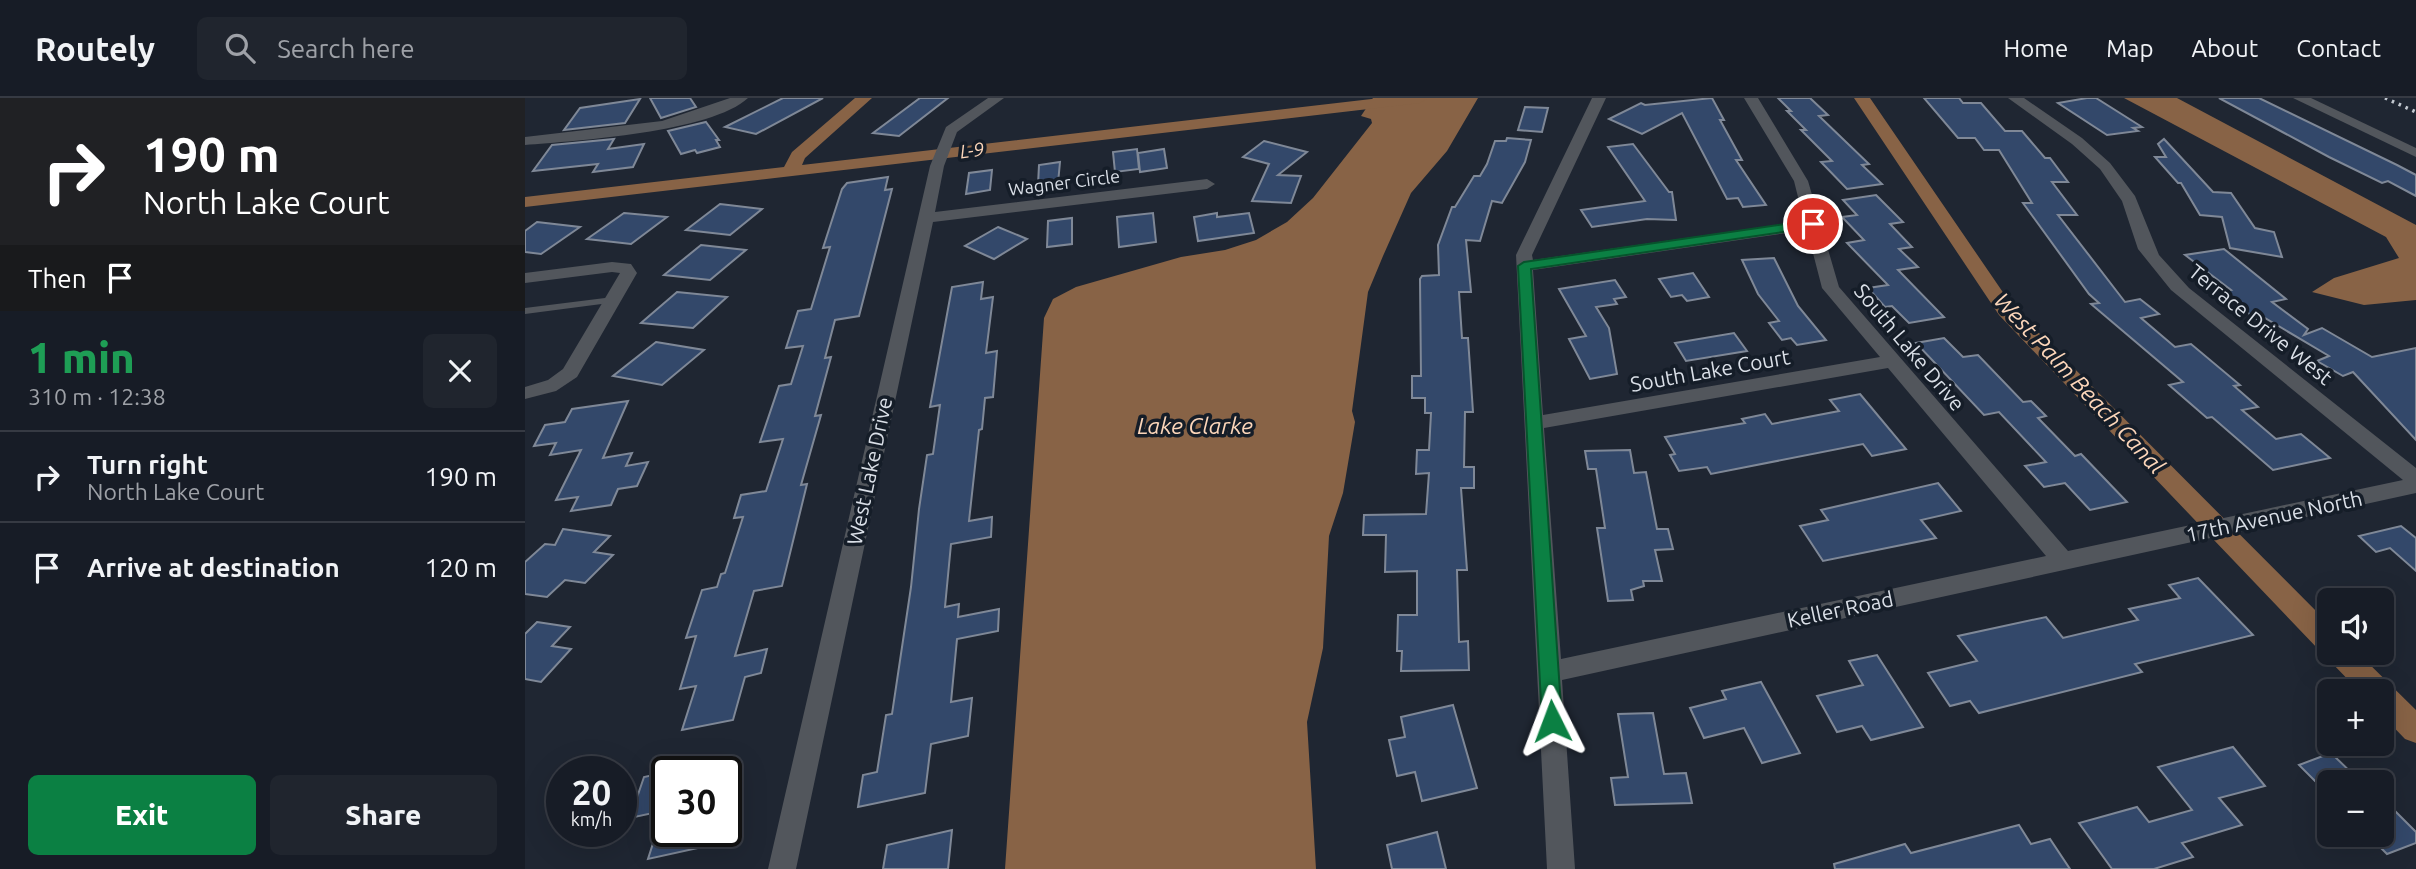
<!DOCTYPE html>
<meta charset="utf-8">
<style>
:root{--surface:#171c26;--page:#20252e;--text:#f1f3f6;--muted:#9ea1a7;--line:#363a43;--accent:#0b8043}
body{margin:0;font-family:Ubuntu,sans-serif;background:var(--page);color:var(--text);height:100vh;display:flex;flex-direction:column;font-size:26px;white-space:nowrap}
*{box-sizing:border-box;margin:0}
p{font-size:23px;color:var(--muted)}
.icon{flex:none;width:38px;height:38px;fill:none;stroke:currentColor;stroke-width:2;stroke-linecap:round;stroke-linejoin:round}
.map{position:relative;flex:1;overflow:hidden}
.panel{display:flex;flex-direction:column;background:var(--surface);width:525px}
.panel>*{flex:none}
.top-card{background:#202124;color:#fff;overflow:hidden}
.buttons{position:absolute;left:1792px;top:490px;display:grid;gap:14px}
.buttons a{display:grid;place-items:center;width:77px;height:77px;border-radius:10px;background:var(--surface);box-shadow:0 7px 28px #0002,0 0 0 2px var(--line);font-size:35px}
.speed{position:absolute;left:21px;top:658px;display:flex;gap:14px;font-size:35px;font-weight:700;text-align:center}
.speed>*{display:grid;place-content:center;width:91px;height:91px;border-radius:50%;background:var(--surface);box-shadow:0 7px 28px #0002,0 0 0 2px var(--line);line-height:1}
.speed small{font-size:18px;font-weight:400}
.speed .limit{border:4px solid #111;border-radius:10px;background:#fff;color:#111}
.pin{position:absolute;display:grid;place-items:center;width:60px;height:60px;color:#fff;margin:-30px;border:4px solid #fff;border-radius:50%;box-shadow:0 2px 7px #0007}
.me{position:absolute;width:77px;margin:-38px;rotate:357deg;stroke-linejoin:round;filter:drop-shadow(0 0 5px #0008)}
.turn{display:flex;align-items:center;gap:24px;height:147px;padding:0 28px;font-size:32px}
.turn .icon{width:91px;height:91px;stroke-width:2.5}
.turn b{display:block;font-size:49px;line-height:60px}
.then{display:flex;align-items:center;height:66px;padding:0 28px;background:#0003;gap:14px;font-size:26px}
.round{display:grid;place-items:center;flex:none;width:74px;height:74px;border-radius:10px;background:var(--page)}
.summary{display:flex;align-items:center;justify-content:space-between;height:119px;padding:0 28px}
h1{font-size:42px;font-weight:800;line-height:52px;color:#1e9e55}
.action{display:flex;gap:14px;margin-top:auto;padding:14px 28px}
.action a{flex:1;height:80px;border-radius:10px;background:var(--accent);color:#fff;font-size:28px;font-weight:800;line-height:80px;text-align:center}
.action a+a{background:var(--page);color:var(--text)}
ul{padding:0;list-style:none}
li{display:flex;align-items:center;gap:21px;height:91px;padding:0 28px;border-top:2px solid var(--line)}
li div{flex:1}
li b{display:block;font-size:26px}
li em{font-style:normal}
header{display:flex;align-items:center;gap:42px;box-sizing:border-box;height:98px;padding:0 35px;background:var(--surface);border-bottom:2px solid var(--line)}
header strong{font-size:33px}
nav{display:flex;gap:38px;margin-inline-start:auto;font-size:24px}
.search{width:490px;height:63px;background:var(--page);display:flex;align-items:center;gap:18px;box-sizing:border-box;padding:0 24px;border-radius:10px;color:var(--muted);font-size:26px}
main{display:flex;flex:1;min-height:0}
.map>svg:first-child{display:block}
</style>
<header>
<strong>Routely</strong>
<div class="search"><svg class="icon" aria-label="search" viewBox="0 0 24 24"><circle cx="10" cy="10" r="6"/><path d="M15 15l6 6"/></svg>Search here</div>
<nav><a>Home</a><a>Map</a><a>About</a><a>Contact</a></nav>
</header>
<main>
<section class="panel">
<div class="top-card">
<div class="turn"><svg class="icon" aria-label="right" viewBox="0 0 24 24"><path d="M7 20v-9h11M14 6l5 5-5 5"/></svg><div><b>190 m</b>North Lake Court</div></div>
<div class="then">Then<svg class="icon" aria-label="arrive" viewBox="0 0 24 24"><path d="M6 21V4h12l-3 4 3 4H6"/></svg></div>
</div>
<div class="summary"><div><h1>1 min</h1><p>310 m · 12:38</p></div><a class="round"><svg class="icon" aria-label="close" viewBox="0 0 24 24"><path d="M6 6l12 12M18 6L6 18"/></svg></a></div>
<ul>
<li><svg class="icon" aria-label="right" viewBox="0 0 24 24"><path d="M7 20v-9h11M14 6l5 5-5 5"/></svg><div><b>Turn right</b><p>North Lake Court</p></div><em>190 m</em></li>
<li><svg class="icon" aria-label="arrive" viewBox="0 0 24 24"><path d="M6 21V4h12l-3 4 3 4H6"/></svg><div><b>Arrive at destination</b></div><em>120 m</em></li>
</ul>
<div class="action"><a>Exit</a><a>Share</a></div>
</section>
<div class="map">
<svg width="1891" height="771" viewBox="0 0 1891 771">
<rect width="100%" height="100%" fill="#1f2632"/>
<g fill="#886346">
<path d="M848 0H953L922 53 886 95 858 158 843 194 827 313 830 324 818 395 804 438 798 550 782 624 791 771H480L519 220 528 201 551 189 656 159 700 152 731 142 762 124 788 100 847 25 846 21 836 18Z"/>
<path d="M1599 0H1652L1891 127V202L1839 207 1787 194 1809 180 1874 160 1861 139Z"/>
</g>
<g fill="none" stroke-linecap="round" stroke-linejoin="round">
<g fill="#886346" fill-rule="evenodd">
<path d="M330 0H347L280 60 277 67 855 0H903L895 5 0 109V99L259 69 267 54Z"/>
<path d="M1329 0H1345L1488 209 1804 526V555H1833L1891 612V645L1880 641 1857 617V593H1834L1805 563 1801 555 1794 552 1474 217Z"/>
</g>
</g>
<g fill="#33486a" stroke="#7f8897" stroke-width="2">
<path d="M125 0H165L171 9 136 20Z"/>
<path d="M258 0H298L231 36 200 29Z"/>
<path d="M395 0H423L374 38 348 35Z"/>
<path d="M1187 0 1199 22H1195L1217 62H1211L1241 107 1218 109 1213 100 1202 101 1157 15 1117 36 1084 21 1116 5 1120 7Z"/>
<path d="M1253 0H1285L1303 17 1294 18 1344 66 1337 67 1357 86 1322 91 1296 64 1307 63 1276 32H1281L1262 13H1266Z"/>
<path d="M1399 0H1434L1438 5H1456L1480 33H1497L1520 60H1525L1543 84H1527L1552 117H1533L1600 204 1615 201 1634 216 1616 220 1650 249 1666 246 1715 287 1709 288 1733 309 1717 312 1751 341 1776 336 1805 360 1748 372 1687 319 1682 320 1644 287 1658 284 1566 206 1574 205 1564 196 1498 105H1507L1474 52H1459L1450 40H1433Z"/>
<path d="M1562 0H1571L1617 29 1608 30 1613 33 1582 37 1533 5Z"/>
<path d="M1694 0H1734L1872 67 1891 77V98L1863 83 1857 85 1804 59Z"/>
<path d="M115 1 100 25 39 32 55 10Z"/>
<path d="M1000 9 1023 10 1017 34 993 32Z"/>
<path d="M181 24 194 42H191L195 49 172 55 170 52 156 56 143 33Z"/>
<path d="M982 40 1006 42 1000 64 977 105 967 103 955 143 941 142 946 194H934L937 240H943L948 314H940L939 369H949V390H936L942 472H932L934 544 943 543 944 572 876 573 877 553H872L873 517H892V473L860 474 861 437H838L839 417 901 416 904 375 891 376 892 352H904L906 315H900V300H887V278H896L895 181 897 178 914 177 913 147 927 109H930L949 78H955L962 66 970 43H981Z"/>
<path d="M89 41 83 51 119 46 108 69 68 74 73 66 8 73 27 47Z"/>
<path d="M1639 41 1688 94 1706 95 1730 130 1749 134 1757 159 1705 150 1697 119 1675 117 1656 85H1653L1630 59H1641L1633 46Z"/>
<path d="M739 43 782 54 753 77 776 78 766 105 727 103 744 66 718 59Z"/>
<path d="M1108 46 1144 94H1147L1151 122 1122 121 1067 129 1056 112 1120 103 1083 49Z"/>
<path d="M612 51 614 71 590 74 588 54Z"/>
<path d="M639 51 642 70 615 74 613 55Z"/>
<path d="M535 64 533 85 513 87 514 67Z"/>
<path d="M467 72 465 92 441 96 444 75Z"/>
<path d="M363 79 360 92 367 91 334 218 310 222 300 260 306 259 290 318 296 317 276 387 282 386 257 488 229 493 210 558 242 551 236 575 220 579 208 622 157 632 171 588 155 591 171 538 161 540 177 492 192 489 196 476 200 475 218 419 209 420 216 397 241 393 258 341 235 344 254 288 266 286 278 248 261 250 273 213 286 211 305 149 298 150 317 91 322 85Z"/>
<path d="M1351 97 1378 124 1365 126 1387 149 1374 151 1393 169 1373 172 1419 219 1384 225 1367 208 1360 209 1343 190 1363 187 1322 145 1339 142 1317 119 1332 117 1318 102Z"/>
<path d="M195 106 237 111 205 137 161 132Z"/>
<path d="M99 115 142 119 106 146 62 141Z"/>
<path d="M628 115 631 144 594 149 592 119Z"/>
<path d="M692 115V119L724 115 729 135 673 143 669 119Z"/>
<path d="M547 120V146L522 149 523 123Z"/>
<path d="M12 124 55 129 16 156 0 154V133Z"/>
<path d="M473 129 502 141 469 161 440 148Z"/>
<path d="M176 147 221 152 185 182 139 177Z"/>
<path d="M1699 151 1761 201 1747 204 1783 231 1779 237 1797 230 1847 259 1891 250V342L1828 274 1818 278 1792 263 1804 258 1740 220 1731 221 1696 194 1706 192 1660 157Z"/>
<path d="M1249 160 1273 208 1301 242 1272 247 1266 240 1257 242 1244 225 1254 223 1233 196 1217 162Z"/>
<path d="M1168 175 1184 199 1162 203 1157 197 1146 199 1134 181Z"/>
<path d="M1090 182 1101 199 1089 201 1092 206 1071 209 1084 230 1092 276 1065 281 1044 241 1061 238 1034 191Z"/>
<path d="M458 184 456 201 468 199 461 255 472 253 468 299 460 300 457 331 454 332 444 423 467 419 466 439 426 446 420 509 434 506 433 519 474 511 473 533 432 541 426 604 447 600 443 638 406 646 400 695 333 709 338 677 352 674 361 617 367 616 386 489 394 411 402 357 408 356 415 307 405 309 427 189Z"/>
<path d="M152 194 202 199 168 230 116 225Z"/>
<path d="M1209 235 1222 253 1161 263 1150 245Z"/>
<path d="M1419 240 1438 259 1453 257 1498 304 1506 303 1521 318 1513 320 1550 358 1556 356 1602 404 1565 412 1540 385 1519 389 1500 368 1521 364 1474 314 1459 317 1391 245Z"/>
<path d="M131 244 179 252 137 287 88 278Z"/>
<path d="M1335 296 1381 351 1347 358 1338 346 1186 376 1182 369 1154 373 1145 357 1150 356 1140 339 1220 325 1217 321 1240 316 1247 326 1314 313 1305 302Z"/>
<path d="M103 303 78 360 107 355 101 368 123 364 112 388 93 391 86 407 46 413 53 399 31 402 56 352 25 357 31 345 9 348 20 327 40 324 47 311Z"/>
<path d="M1105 352 1109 375 1121 374 1132 431H1143L1148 451 1130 452 1137 483H1118L1119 488 1106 492 1108 502 1083 503 1072 430H1080L1071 371H1063L1060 353Z"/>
<path d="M1413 385 1436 413 1396 422 1411 440 1298 463 1275 428 1303 422 1296 412Z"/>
<path d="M1876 428 1891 440V473L1865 450 1851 454 1834 438Z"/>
<path d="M38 431 85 438 69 454 88 457 60 485 40 482 22 499 0 496V464L20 446 30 447Z"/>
<path d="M1673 480 1728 537 1610 566 1617 574 1454 615 1445 603 1425 608 1403 575 1452 563 1433 538 1521 519 1538 540 1613 522 1604 511 1655 500 1644 487Z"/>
<path d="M12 524 45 529 27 548 46 551 16 584 0 581V536Z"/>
<path d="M1352 557 1398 629 1346 642 1337 628 1312 634 1292 598 1338 587 1324 563Z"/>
<path d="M1236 584 1275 655 1237 665 1219 630 1179 640 1165 610 1201 601 1197 593Z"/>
<path d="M928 607 952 690 897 703 890 674 872 678 864 642 880 639 876 619Z"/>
<path d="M1128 615 1139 676 1161 675 1167 705 1090 707 1086 680 1103 679 1093 616Z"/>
<path d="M1708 649 1740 688 1694 700 1717 727 1657 745 1668 759 1629 771H1587L1554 725 1612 709 1624 724 1667 712 1633 669Z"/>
<path d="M1806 655 1836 684H1804V697L1774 667Z"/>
<path d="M142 674V712L105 720 119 679Z"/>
<path d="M1857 700 1891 734V745L1862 756 1843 737H1857Z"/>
<path d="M1494 727 1506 746 1525 741 1545 771H1310L1309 766 1380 746 1386 755Z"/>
<path d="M427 732 423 771H358L362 747Z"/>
<path d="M132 733H213L214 741 123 761Z"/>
<path d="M912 734 921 771H867L862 747Z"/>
</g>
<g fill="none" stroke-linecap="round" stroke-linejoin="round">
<path fill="#52565c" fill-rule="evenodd" d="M88 199 92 200V204L0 216V210Z"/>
<g fill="#52565c" fill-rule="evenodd">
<path d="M205 0H223C187 34 50 43 0 47V39L137 23Z"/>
<path d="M463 0H479L432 34 419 68 410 114 682 81 690 86 682 91 408 124 271 771H243L405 68 421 29Z"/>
<path d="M1067 0H1081L1007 157 1008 162 1279 123 1269 83 1219 0H1233L1283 83 1314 189 1543 453 1878 382 1646 192 1613 151 1597 103 1575 71 1547 46 1483 0H1499L1557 40 1585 65 1610 98 1634 157 1664 190 1891 370V395L1037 582 1050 771H1022L991 157ZM1282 132 1297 190 1355 259 1018 317 1008 172ZM1363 270 1521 458 1036 561 1019 330Z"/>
<path d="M1768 0H1786L1891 50V59Z"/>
<path d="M87 164 106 166 112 175 52 279 31 293 0 301V289L23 282 38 271 95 175 87 174 0 185V175Z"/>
</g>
<path stroke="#c2c8d0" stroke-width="3.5" stroke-dasharray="2.5 5" stroke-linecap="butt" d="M1860 0 1891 14"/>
</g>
<path fill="#0b8043" stroke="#07532c" stroke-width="2" d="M1288 122 1294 126 1292 129 1006 171 1037 623 1034 629 1027 632 1020 629 1017 623 993 168 999 164Z"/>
<g text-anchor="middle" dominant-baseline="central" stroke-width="7" stroke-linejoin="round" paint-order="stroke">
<g font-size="18" fill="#dadfe7" stroke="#151d28">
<text transform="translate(539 84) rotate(-7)">Wagner Circle</text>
</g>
<g font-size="19" font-style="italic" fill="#fcd6ba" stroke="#151d28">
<text transform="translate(447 52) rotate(-7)">L-9</text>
</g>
<g font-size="21" fill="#dadfe7" stroke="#151d28">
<text transform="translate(1736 226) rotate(39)">Terrace Drive West</text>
<text transform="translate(1385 249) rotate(50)">South Lake Drive</text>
<text transform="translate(1185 272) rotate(-10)">South Lake Court</text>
<text transform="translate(344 373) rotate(-78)">West Lake Drive</text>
<text transform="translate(1749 418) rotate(-12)">17th Avenue North</text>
<text transform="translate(1315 511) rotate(-12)">Keller Road</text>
</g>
<g font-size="23" font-style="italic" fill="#fcd6ba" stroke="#151d28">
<text transform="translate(1555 285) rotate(47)">West Palm Beach Canal</text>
<text x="670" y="327">Lake Clarke</text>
</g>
</g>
</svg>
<div class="buttons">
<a><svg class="icon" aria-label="sound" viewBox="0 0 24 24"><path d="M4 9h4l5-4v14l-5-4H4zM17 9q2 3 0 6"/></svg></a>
<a>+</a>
<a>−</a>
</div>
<div class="speed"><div>20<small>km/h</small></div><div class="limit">30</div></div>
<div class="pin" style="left:1288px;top:126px;background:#d93025"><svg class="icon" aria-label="arrive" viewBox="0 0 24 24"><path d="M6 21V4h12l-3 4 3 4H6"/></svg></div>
<svg class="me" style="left:1027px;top:623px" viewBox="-20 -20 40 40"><path d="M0-17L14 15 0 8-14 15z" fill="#0b8043" stroke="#fff" stroke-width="4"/></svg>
</div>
</main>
